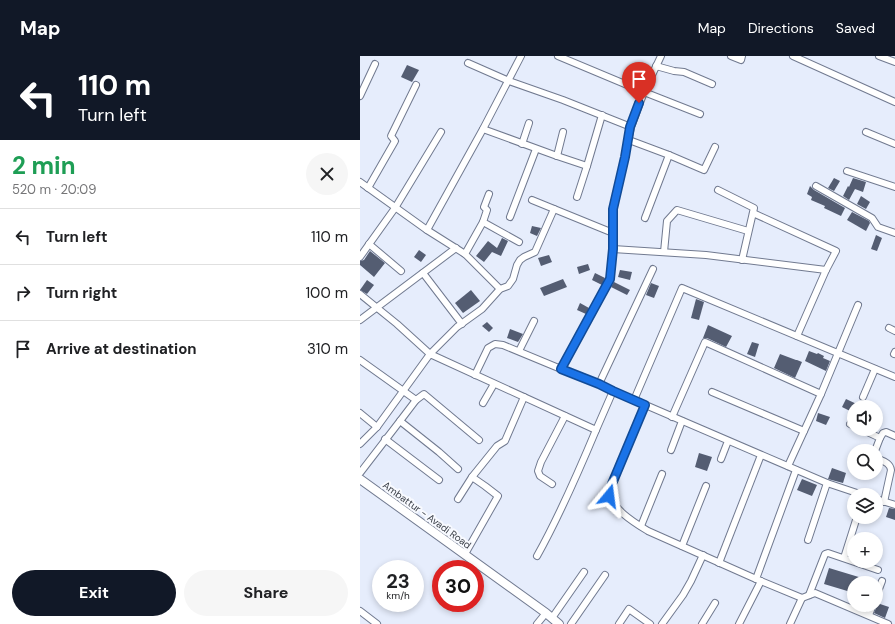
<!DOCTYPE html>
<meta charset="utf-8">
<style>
:root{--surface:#fff;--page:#f6f6f6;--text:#202124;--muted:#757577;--line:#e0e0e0;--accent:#111827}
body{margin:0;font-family:"DM Sans",sans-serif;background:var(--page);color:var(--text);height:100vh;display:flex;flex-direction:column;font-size:15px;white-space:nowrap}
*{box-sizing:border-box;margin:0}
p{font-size:13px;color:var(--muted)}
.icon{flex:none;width:22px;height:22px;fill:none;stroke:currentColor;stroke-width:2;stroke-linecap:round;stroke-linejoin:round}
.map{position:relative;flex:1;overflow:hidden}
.side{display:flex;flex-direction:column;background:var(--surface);width:360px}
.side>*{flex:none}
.guide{background:#111827;color:#fff;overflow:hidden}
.buttons{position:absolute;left:487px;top:344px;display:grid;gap:8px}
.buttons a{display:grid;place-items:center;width:36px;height:36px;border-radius:50%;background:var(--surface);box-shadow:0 2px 6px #0003;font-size:20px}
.speed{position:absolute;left:12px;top:504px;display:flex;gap:8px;font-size:20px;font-weight:700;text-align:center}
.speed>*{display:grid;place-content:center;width:52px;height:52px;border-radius:50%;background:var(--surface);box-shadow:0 2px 6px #0003;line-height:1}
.speed small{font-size:10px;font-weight:400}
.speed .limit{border:6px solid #d22;background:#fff;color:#111}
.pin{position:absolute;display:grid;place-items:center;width:34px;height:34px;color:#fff;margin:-41px -17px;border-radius:50% 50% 50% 0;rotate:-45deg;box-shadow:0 0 4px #0007}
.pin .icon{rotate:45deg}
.me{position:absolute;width:44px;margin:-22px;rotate:16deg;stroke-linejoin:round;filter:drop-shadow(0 0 3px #0008)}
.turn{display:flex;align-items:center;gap:14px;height:84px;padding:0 12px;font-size:18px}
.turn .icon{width:52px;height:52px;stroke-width:2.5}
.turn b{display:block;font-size:28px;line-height:34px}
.round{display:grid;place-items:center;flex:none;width:42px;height:42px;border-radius:21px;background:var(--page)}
.summary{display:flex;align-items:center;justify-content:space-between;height:68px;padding:0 12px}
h1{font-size:24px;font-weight:700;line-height:30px;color:#1e9e55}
.primary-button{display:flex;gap:8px;margin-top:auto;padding:8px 12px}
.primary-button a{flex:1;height:46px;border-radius:24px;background:var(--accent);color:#fff;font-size:16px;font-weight:700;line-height:46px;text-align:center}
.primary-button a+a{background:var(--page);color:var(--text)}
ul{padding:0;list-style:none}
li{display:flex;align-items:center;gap:12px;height:56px;padding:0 12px;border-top:1px solid var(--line)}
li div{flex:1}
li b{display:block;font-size:15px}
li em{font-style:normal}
header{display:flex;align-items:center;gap:24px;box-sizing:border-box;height:56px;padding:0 20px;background:var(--accent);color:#fff}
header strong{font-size:19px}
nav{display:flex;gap:22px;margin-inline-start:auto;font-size:14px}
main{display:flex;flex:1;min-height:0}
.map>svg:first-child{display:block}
</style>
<header>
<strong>Map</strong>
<nav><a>Map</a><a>Directions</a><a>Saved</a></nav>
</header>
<main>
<section class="side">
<div class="guide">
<div class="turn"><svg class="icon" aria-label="left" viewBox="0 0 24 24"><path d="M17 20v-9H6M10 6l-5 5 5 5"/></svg><div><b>110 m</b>Turn left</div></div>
</div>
<div class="summary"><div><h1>2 min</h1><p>520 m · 20:09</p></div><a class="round"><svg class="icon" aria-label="close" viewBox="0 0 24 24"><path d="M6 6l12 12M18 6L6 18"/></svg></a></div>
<ul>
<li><svg class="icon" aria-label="left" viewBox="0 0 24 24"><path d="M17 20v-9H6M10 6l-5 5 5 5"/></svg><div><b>Turn left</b></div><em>110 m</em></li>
<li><svg class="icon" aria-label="right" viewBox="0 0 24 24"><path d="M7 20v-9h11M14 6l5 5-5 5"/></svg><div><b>Turn right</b></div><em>100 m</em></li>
<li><svg class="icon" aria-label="arrive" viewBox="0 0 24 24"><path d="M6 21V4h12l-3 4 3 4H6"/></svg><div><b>Arrive at destination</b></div><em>310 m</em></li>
</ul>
<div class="primary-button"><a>Exit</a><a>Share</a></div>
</section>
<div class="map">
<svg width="535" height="568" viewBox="0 0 535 568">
<rect width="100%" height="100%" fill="#e6edfc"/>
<g fill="#545d72">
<path d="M47 9 59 14 52 26 41 21Z"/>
<path d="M474 122 480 125 474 135 468 132Z"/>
<path d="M493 122 506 126 503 136 495 133 489 144 483 140 488 130 489 131Z"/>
<path d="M450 130 454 134 485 152 481 160 464 152 465 150 451 144 452 141 447 138Z"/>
<path d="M501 140 510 146 506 153 497 148Z"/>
<path d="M492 156 509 165 510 167 506 175 487 164Z"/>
<path d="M172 170 181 172 177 180 170 177Z"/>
<path d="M516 179 522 182 517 195 511 193Z"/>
<path d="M142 182 148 185 141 200 132 196 124 206 116 200 128 185 137 192Z"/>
<path d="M59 194 66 199 61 206 54 201Z"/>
<path d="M10 195 25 207 14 221 0 209V205L4 204Z"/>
<path d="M189 199 192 206 181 210 178 202Z"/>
<path d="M228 208 230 214 219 218 217 211Z"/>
<path d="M260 214 272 216 270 224 258 221Z"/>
<path d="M235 217 245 222 242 229 232 224Z"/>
<path d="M203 223 207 231 184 240 180 232Z"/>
<path d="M7 224 14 229 7 238 0 234Z"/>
<path d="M254 226 270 234 267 239 251 231Z"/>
<path d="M291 227 299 230 294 242 286 239Z"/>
<path d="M111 234 120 245 103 257 95 247Z"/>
<path d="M336 243 344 246 339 264 331 262Z"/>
<path d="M220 247 229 252 226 258 217 254Z"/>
<path d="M127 266 133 272 129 276 122 270Z"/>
<path d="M348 269 372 280 366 291 347 282H343Z"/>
<path d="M150 273 163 278 158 286 147 282Z"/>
<path d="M392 286 399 288 395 301 387 298Z"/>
<path d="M449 295 457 298 458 297 464 300 463 302 470 305 466 315 445 305Z"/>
<path d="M420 298 436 304H437L442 306 435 322 414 312Z"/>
<path d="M486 343 503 351H494V357L482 351Z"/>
<path d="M458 357 470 361 466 369 456 365Z"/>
<path d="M339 397 352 401 347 415 335 411Z"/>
<path d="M472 412 486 417 483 427 468 423Z"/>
<path d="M442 423 457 429 452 440 437 434Z"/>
<path d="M529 452 535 453V464L526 461Z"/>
<path d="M469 512 502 522 500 527H494V537L464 528Z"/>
<path d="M517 547 529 551 525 562 514 557 517 550Z"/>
</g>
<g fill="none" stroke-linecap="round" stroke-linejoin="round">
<g stroke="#717a90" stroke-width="8">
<g id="minor">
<path d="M198 0 284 36 301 0"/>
<path d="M371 0 381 4 382 0"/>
<path d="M433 0 535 46"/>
<path d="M519 0 535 6"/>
<path d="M108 7 149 25 203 44 271 71 284 36 340 58"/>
<path d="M296 10 314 15 324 16 352 28"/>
<path d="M0 40 15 8"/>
<path d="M123 73 197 100 227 110"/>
<path d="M506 76 535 88"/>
<path d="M269 84 309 99 344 114 355 91"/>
<path d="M162 88 169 67"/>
<path d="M197 100 203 76"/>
<path d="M487 115 535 131"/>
<path d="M0 126 67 174 105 198 140 233"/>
<path d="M456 130 512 162 518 171 535 177"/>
<path d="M8 132 35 85 31 80 56 29"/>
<path d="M358 134 394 152 382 204"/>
<path d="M129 138 124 151 127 154 123 166 159 186"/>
<path d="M217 141 227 110 242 59"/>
<path d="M172 144 253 177"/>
<path d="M393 157 476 195 466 214"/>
<path d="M150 161 176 93"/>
<path d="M285 162 309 99"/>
<path d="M67 174 123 73 161 0"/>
<path d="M9 188 41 215"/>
<path d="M253 193 346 199 466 214 437 280"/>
<path d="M304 196 307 165 317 154 388 175"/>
<path d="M105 198 123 166"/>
<path d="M0 201 35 152 81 76"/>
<path d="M63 217 102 268"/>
<path d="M0 238 37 268 70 298 97 271 122 253 140 233 148 230 153 223 157 209 160 204 164 201 175 196 194 153"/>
<path d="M0 264 96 192"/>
<path d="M529 272 535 275"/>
<path d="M159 295 174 265"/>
<path d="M534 298 535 296"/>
<path d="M0 304 56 344"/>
<path d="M201 313 250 223 253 193V153L265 101 271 71"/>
<path d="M115 319 128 292 135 288 143 289 201 313 239 328 253 335"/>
<path d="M239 328 293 213"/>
<path d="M352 336 444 375"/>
<path d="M461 338 498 249"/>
<path d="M503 341 515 313"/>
<path d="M274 344 322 232 535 321"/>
<path d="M123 347 134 328"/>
<path d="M285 349 249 435C250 452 275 467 288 475L396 523"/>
<path d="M0 357 17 371"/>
<path d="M312 361 345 286 461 338 428 410"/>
<path d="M40 365 79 396 98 413"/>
<path d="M490 368 494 370"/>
<path d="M501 373 520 382 515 395"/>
<path d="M520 382 523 377 526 376 535 380"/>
<path d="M25 383 79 424"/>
<path d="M0 388 17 371 70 298 236 374 253 335 467 427 503 439"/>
<path d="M311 394 322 365"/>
<path d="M516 402C522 405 530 406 531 414L524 446"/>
<path d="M361 403 368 385"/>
<path d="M436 414 396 523 442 542 455 537 528 568"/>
<path d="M0 417 40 365 56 344 64 338 119 384"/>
<path d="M192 428 180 420 178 415 181 406 205 360"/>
<path d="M98 443 112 421"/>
<path d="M516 443 535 449"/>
<path d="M281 470 302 418"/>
<path d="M448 484 467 427"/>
<path d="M322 490 346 430"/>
<path d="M105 498 138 440 125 430 112 421 137 390 145 385 164 341"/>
<path d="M177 500C200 459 218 417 236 374"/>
<path d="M484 502 496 464"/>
<path d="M359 507 401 399"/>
<path d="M449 539 465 498 468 497 518 514"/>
<path d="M516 541 522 525"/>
<path d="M0 555 17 568"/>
<path d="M509 559 513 549"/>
<path d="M192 562 224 516"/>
<path d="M177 568 186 557"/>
<path d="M211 568 245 519"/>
<path d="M259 568 269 553 290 568"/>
<path d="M302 568 323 539 331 525 343 499"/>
<path d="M342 568 355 547"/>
<path d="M379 568 401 525"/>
<path d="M430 568 442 542"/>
</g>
</g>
<g stroke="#717a90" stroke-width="10">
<path id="tertiary" d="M0 423 186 557 199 568"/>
</g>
<use href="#minor" stroke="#fff" stroke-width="6"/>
<use href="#tertiary" stroke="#fff" stroke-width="8"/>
</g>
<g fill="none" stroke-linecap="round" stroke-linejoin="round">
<g stroke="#114b97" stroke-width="10">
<path id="route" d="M249 440V435L285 349 253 335 239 328 201 313 250 223 253 193V153L265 101 270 71 279 47"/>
</g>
<use href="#route" stroke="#1a73e8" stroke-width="7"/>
</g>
<g text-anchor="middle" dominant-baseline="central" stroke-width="4" stroke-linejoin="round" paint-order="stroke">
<g font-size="10" fill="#383d46" stroke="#f8faff">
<text transform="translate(67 459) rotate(36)">Ambattur - Avadi Road</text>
</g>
</g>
</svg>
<div class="buttons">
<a><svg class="icon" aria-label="sound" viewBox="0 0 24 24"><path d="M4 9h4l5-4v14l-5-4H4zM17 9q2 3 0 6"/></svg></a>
<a><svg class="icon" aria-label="search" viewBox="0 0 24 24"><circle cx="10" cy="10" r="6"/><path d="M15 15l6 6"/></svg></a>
<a><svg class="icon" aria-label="layers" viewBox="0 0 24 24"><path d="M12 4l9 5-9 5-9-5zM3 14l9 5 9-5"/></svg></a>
<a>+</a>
<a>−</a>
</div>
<div class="speed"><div>23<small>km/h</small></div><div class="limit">30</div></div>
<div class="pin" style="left:279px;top:47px;background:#d93025"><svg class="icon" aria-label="arrive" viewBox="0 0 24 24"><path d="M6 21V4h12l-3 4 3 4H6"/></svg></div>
<svg class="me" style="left:249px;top:440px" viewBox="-20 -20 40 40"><path d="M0-17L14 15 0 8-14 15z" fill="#1a73e8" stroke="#fff" stroke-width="4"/></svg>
</div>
</main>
